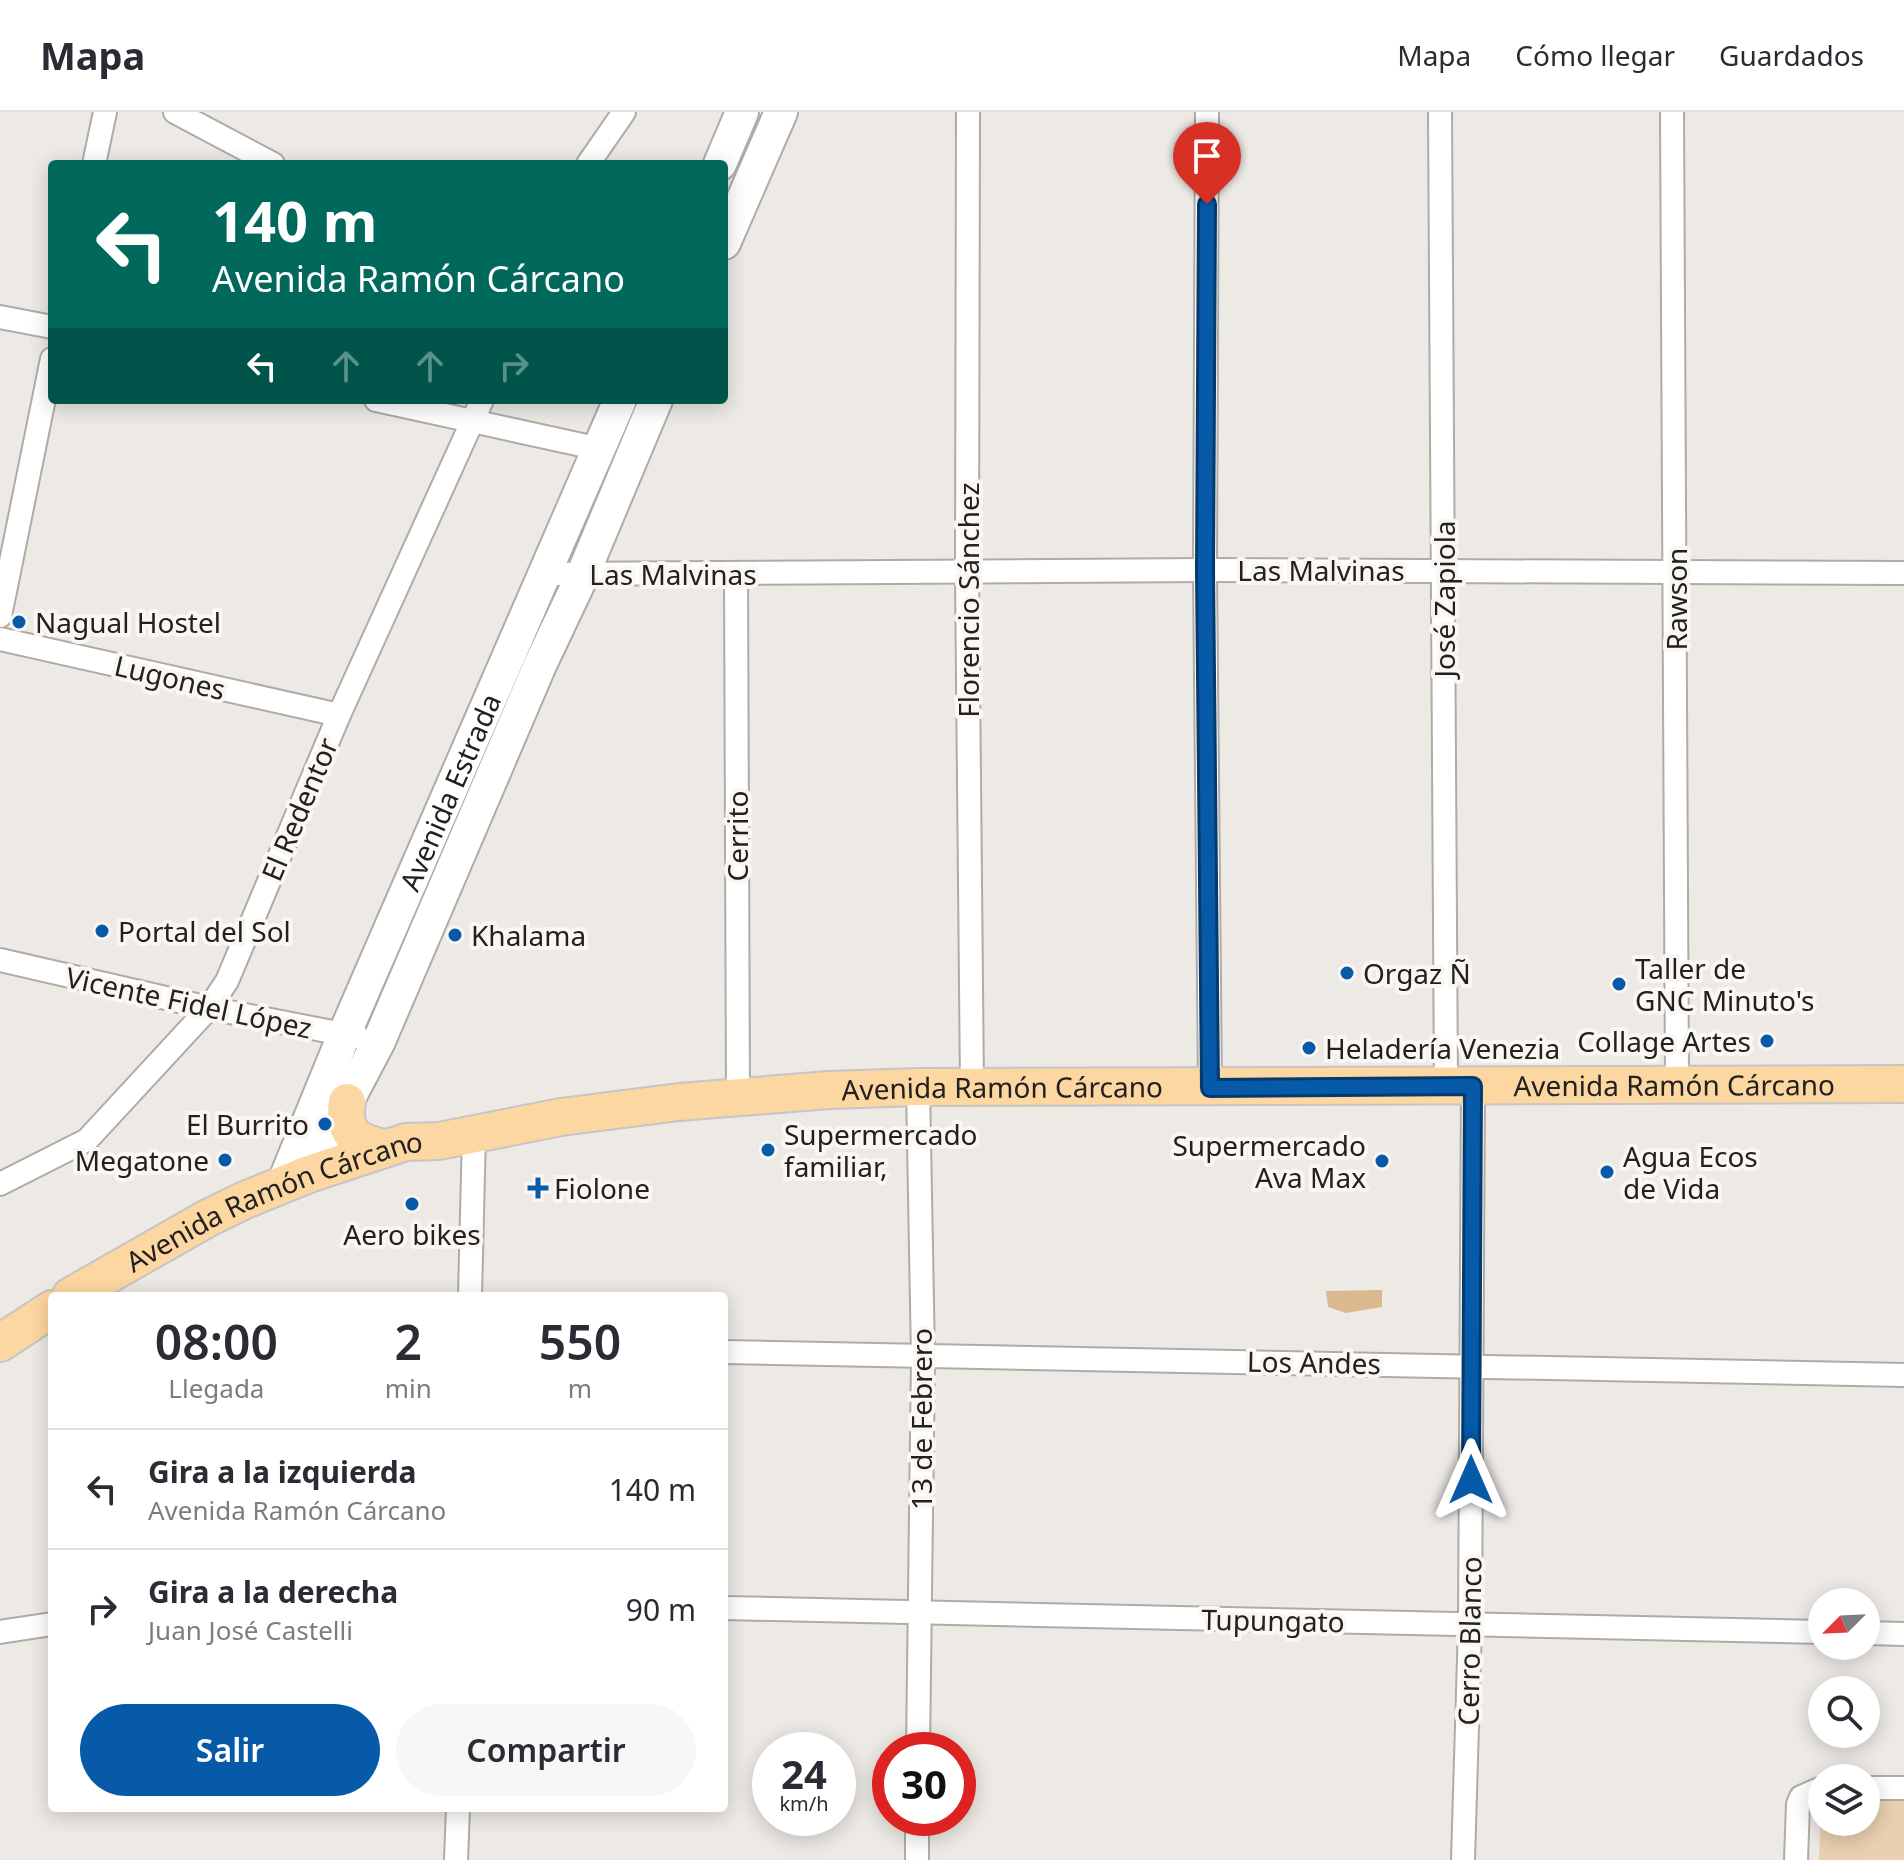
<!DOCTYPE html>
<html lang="es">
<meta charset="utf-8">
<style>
:root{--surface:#fff;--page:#f7f7f7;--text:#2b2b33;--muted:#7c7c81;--line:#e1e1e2;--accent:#075aa8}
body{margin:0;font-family:"Noto Sans",sans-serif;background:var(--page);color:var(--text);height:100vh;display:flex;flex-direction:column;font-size:30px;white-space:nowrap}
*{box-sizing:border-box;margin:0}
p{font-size:26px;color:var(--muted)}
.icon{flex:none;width:44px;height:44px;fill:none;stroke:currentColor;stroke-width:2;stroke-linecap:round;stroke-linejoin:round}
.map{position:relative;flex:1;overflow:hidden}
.drawer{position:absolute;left:48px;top:1180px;width:680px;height:520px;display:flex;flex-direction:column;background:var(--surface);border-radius:8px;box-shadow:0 4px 20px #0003}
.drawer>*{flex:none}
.top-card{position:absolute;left:48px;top:48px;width:680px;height:244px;border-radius:8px;box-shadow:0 4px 20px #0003;background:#00695c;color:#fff;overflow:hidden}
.needle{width:52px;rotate:246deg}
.fabs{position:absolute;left:1808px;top:1476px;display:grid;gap:16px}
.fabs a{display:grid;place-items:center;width:72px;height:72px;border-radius:50%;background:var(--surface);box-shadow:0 4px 20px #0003;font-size:40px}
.speed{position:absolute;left:752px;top:1620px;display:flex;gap:16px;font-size:40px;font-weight:700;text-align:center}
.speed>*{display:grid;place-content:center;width:104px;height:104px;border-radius:50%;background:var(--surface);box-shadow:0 4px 20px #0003;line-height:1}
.speed small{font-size:20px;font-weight:400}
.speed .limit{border:12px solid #d22;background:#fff;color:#111}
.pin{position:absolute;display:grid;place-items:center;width:68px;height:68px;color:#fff;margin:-82px -34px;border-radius:50% 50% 50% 0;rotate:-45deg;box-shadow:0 0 8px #0007}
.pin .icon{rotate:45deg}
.me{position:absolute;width:88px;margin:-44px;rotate:0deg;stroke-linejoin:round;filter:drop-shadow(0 0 6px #0008)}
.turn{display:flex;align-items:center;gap:28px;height:168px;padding:0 32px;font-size:36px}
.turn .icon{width:104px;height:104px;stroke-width:2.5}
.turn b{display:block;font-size:56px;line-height:68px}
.lanes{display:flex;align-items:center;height:76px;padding:0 32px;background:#0003;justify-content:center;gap:40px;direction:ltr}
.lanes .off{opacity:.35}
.eta{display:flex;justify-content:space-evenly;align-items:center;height:136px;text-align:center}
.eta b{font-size:48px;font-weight:600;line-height:56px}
.cta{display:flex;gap:16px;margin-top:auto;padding:16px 32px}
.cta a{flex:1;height:92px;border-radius:48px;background:var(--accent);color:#fff;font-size:32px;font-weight:600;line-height:92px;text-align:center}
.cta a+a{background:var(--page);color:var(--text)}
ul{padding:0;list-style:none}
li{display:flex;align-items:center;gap:24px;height:120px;padding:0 32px;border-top:2px solid var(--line)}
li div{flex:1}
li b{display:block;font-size:30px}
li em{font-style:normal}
header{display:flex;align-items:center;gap:48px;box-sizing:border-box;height:112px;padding:0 40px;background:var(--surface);border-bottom:2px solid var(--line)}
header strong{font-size:38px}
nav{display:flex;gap:44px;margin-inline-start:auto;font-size:28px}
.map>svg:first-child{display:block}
</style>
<header>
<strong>Mapa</strong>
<nav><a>Mapa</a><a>Cómo llegar</a><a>Guardados</a></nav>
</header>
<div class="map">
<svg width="1904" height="1748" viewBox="0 0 1904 1748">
<rect width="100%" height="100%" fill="#ede9e5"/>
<path fill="#e8d0b1" d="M1866 1685H1904V1748H1819L1821 1698 1822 1710H1866Z"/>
<path fill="#dab98e" d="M1382 1178V1195L1346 1201 1328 1195 1326 1179Z"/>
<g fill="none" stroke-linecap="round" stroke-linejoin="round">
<g stroke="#afaba7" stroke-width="26">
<g id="minor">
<path d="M175 0 273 52"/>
<path d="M968 0 967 461 972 976"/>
<path d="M1207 0 1205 458 1210 976"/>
<path d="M1440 0 1446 974"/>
<path d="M1672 0 1677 973"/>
<path d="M94 52 105 0"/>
<path d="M588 52 624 0"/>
<path d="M0 205 52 215"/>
<path d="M376 288 600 337"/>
<path d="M545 462 1205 458 1904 461"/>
<path d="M736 462 738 985"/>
<path d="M0 504 52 247"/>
<path d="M0 527 339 603"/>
<path d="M0 848 209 896 358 925"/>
<path d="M0 1072 87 1028 209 896 227 869 339 603 482 288"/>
<path d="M470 1184 474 1021"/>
<path d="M724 1240 1904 1263"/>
<path d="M724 1496 1822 1520"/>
<path d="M0 1520 52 1512"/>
<path d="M1866 1521 1904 1522"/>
<path d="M918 1638 923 1245 918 975"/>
<path d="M1866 1676H1904"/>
<path d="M456 1748 458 1696"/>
<path d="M917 1748V1706"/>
<path d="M1463 1748 1470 1513 1473 974"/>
<path d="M1796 1748 1798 1692 1801 1685 1822 1676"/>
</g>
</g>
<g stroke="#afaba7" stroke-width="36">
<g id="secondary">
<path d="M720 52 742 0"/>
<path d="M724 131 781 0"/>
<path d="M309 1062 379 929 540 553 583 462 656 288"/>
<path id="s1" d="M283 1072 344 923 620 288"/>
</g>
</g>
<g stroke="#c6c5c5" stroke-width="40">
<g id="primary">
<path d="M347 990C342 1022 356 1030 385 1036"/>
<path id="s2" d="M71 1184 208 1106 245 1088 309 1062 406 1030 439 1029 561 1005 679 990 829 978 918 975 1904 972"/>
<path d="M0 1231 52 1197"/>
</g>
</g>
<use href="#minor" stroke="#fff" stroke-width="22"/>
<use href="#secondary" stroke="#fff" stroke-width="32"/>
<use href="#primary" stroke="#fdd7a1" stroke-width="36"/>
</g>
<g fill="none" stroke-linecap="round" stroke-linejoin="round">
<g stroke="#053a6d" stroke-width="20">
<path id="route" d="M1207 92 1205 458 1210 976 1473 974 1471 1368"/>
</g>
<use href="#route" stroke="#075aa8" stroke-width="14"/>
</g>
<g fill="#075aa8" stroke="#faf7f2" stroke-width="3">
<circle cx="19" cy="510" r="8"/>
<circle cx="102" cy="819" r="8"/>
<circle cx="455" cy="823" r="8"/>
<circle cx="1347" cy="861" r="8"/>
<circle cx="1619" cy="872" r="8"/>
<circle cx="1767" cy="929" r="8"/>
<circle cx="1309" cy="936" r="8"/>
<circle cx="325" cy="1012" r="8"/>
<circle cx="768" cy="1038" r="8"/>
<circle cx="225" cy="1048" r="8"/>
<circle cx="1382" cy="1049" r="8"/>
<circle cx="1607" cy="1060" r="8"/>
<path d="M534 1064h8v8h8v8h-8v8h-8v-8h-8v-8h8z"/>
<circle cx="412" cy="1092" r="8"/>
</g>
<g text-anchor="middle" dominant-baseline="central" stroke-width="8" stroke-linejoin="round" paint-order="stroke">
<g font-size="28" fill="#22211f" stroke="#faf7f2">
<text x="1321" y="458">Las Malvinas</text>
<text x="673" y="462">Las Malvinas</text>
<text transform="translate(1444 487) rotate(-90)">José Zapiola</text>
<text transform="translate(1676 487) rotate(-90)">Rawson</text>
<text transform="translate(968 488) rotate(-90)">Florencio Sánchez</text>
<text transform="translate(170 565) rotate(13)">Lugones</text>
<text stroke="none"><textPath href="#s1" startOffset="426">Avenida Estrada</textPath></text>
<text transform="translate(299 697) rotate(-67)">El Redentor</text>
<text transform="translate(737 724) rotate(-90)">Cerrito</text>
<text transform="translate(189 890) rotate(12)">Vicente Fidel López</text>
<text stroke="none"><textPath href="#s2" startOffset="1642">Avenida Ramón Cárcano</textPath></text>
<text stroke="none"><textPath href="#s2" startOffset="970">Avenida Ramón Cárcano</textPath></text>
<text stroke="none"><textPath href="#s2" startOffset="226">Avenida Ramón Cárcano</textPath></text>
<text transform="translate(1314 1250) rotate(1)">Los Andes</text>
<text transform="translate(921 1307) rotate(-90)">13 de Febrero</text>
<text transform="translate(1273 1508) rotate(1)">Tupungato</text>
<text transform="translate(1469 1529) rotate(-89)">Cerro Blanco</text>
</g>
<g font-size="28" fill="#22211f" stroke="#faf7f2" text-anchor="start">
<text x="35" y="510">Nagual Hostel</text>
<text x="118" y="819">Portal del Sol</text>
<text x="471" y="823">Khalama</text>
<text x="1635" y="856">Taller de<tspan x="1635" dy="32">GNC Minuto's</tspan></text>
<text x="1363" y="861">Orgaz Ñ</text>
<text x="1751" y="929" text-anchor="end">Collage Artes</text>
<text x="1325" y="936">Heladería Venezia</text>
<text x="309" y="1012" text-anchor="end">El Burrito</text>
<text x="784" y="1022">Supermercado<tspan x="784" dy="32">familiar,</tspan></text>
<text x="1366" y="1033" text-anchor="end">Supermercado<tspan x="1366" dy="32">Ava Max</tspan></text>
<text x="1623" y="1044">Agua Ecos<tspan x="1623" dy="32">de Vida</tspan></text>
<text x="209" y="1048" text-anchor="end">Megatone</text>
<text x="554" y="1076">Fiolone</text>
<text x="412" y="1122" text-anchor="middle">Aero bikes</text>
</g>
</g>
</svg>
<div class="fabs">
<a><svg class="needle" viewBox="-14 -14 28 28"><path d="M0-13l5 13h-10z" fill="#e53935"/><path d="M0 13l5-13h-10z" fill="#7c7c81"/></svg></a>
<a><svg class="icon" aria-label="search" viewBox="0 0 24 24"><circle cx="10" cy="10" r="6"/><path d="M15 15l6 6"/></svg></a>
<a><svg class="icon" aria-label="layers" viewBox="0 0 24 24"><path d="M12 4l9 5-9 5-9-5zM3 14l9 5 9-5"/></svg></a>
</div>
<div class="speed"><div>24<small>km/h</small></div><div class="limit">30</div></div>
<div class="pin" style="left:1207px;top:92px;background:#d93025"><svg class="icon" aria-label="arrive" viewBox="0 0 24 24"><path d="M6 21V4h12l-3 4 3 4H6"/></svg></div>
<svg class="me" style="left:1471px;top:1368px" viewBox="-20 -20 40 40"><path d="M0-17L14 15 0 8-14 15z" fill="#075aa8" stroke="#fff" stroke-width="4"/></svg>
<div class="top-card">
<div class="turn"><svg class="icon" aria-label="left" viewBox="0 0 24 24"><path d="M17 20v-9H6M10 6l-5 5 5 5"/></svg><div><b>140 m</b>Avenida Ramón Cárcano</div></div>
<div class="lanes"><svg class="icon" aria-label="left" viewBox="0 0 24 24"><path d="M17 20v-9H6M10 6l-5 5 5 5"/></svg><svg class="icon off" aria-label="ahead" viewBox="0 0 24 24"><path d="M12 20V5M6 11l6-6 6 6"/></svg><svg class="icon off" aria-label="ahead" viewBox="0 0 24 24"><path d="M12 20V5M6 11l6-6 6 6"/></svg><svg class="icon off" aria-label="right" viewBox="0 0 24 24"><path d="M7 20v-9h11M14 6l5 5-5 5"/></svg></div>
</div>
<section class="drawer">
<div class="eta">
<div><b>08:00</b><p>Llegada</p></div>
<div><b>2</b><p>min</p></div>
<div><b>550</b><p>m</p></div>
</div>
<ul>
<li><svg class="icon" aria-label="left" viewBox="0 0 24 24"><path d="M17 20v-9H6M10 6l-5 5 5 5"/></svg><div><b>Gira a la izquierda</b><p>Avenida Ramón Cárcano</p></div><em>140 m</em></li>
<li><svg class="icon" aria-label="right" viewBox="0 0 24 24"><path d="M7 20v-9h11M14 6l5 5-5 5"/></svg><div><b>Gira a la derecha</b><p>Juan José Castelli</p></div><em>90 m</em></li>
</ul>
<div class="cta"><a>Salir</a><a>Compartir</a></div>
</section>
</div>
